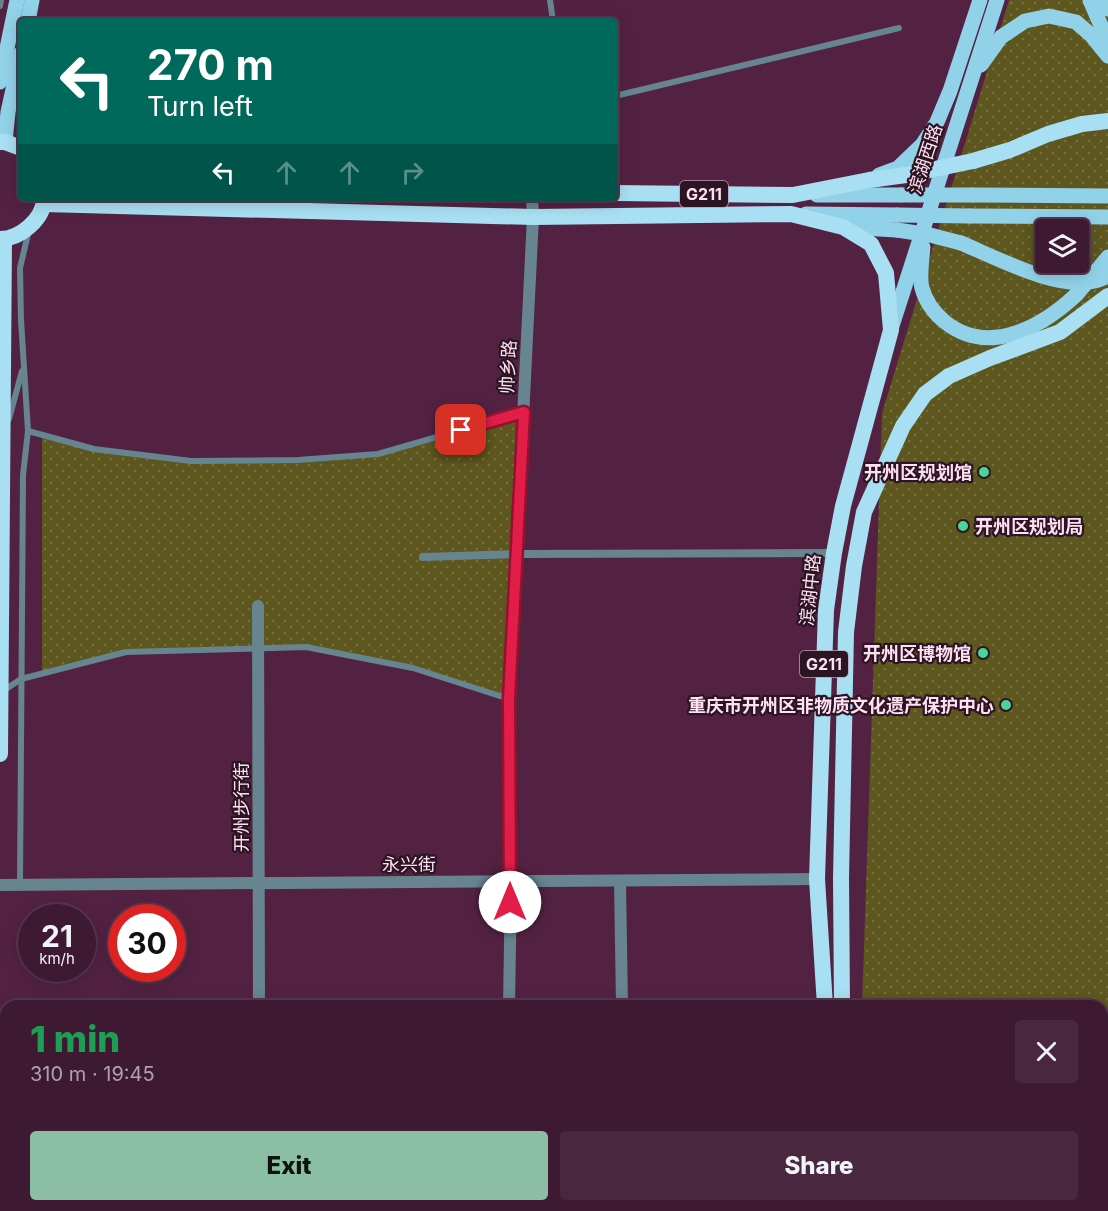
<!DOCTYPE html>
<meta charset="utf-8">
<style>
:root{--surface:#3e1a32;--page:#49273e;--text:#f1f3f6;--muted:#ada1ac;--line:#57384d;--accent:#8abfa5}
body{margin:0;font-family:Inter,"Noto Sans SC",sans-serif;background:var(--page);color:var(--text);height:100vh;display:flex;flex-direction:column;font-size:22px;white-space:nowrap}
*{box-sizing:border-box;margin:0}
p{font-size:20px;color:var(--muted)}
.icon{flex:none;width:33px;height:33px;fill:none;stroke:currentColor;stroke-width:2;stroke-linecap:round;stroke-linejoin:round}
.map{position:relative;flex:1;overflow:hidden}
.panel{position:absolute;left:0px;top:1000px;width:1108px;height:212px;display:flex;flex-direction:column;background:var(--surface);border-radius:18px 18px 0 0;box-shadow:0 3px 15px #0003,0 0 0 2px var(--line)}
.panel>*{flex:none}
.hud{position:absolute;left:18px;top:18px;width:600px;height:183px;border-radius:6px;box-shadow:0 3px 15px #0003,0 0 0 2px var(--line);background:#00695c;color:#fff;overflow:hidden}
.fabs{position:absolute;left:1035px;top:219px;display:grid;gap:12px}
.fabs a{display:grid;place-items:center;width:54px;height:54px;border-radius:6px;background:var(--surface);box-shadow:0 3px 15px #0003,0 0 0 2px var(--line);font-size:30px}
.speed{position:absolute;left:18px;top:904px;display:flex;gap:12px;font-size:30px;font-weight:700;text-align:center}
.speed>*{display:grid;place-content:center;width:78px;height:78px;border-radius:50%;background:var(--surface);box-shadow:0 3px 15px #0003,0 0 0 2px var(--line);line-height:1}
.speed small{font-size:15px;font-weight:400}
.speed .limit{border:9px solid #d22;background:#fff;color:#111}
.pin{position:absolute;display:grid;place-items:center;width:51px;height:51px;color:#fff;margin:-26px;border-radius:12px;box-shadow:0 3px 9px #0006}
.me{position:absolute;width:66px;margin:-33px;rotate:0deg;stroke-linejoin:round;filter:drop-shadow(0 0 4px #0008)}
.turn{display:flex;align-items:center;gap:21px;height:126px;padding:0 30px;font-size:27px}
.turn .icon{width:78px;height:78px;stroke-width:2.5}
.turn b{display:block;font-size:42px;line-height:51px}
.lanes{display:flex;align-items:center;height:57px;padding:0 30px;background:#0003;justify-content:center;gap:30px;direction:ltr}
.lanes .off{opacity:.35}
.round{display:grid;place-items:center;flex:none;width:63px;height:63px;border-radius:6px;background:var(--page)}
.overview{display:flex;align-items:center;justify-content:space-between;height:102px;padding:0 30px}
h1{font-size:36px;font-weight:800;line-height:45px;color:#1e9e55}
.primary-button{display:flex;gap:12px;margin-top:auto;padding:12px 30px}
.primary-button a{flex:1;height:69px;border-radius:6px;background:var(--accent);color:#111;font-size:24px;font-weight:800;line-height:69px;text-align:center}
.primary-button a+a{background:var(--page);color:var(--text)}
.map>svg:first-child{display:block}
</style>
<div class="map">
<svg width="1108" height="1211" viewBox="0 0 1108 1211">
<defs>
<pattern id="green-dots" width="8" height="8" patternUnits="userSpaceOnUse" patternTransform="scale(1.5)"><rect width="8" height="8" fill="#5d561e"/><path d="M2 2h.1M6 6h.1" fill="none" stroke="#756e3f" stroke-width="1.8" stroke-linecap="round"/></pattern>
</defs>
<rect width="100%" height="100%" fill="#532243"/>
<g fill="url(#green-dots)" fill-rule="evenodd">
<path d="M1009 0H1108V1050L1103 1049 1102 1006H862L882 413ZM1046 230H1078V262H1046Z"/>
<path d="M524 412 509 699 413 668 306 647 126 652 42 673V435L94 449 190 461 298 460 378 454Z"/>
</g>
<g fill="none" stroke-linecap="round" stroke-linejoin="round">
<g stroke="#668590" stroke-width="6">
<path d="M550 0 553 21"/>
<path d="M0 6 1 0"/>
<path d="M615 96 899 28"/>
<path d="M9 419 22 371"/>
<path d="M28 431 94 449 191 461 298 460 378 454 523 412"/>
<path d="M3 691 21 679 126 652 306 647 413 668 509 699"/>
<path d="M20 884 23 475 28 431 21 320 20 268 29 230"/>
<path d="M1102 1071 1108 1073"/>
<path d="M982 1206 983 1211"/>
</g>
<path stroke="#668590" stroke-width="8" d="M423 557 517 554 834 553"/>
<g stroke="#668590" stroke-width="12">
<path d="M258 606 259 1006"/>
<path d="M620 881 622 1006"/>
<path d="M0 885 817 879"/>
<path d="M509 1006 511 882 509 699 533 217 532 198"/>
<path d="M0 1085H6"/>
<path d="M261 1206 262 1211"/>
<path d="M624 1206V1211"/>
<path d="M502 1211 503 1206"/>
</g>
<g stroke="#91d2e9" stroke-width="15">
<path d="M1090 0 1108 42"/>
<path d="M1101 0 1108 9"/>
<path d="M28 21 32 0"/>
<path d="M981 65 1001 37 1025 21 1049 16 1076 22 1091 35 1108 56"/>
<path d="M0 82 17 0"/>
<path d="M5 142 8 112 21 53"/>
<path d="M879 175 898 168 922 145 937 122 950 91 980 0"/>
<path d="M817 195H901"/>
<path d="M973 195 1108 196"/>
<path d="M806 214 897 215"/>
<path d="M970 216 1108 217"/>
<path d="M843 227 897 230"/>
<path d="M961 243C997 258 1056 290 1095 281 1099 280 1104 278 1108 276"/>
<path d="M923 247C922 259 919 278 922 288 926 303 934 313 945 322 989 357 1042 327 1077 294"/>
<path d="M891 329 997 0"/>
</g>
<g stroke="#a8dff2" stroke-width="16">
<path d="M0 142H5L21 148"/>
<path d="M973 161 1010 150 1048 134 1082 124 1108 121"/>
<path d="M615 193 793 195 869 180 906 175"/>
<path d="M44 204 533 217 791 214 843 227 871 244 886 273 891 330 843 506 834 553 826 610 817 879 825 1006"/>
<path d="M0 239C20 239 44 219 44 198"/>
<path d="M0 754 4 239"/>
<path d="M842 1006 841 878 846 632 854 566 864 512 903 426 925 394 949 376 990 358 1060 332 1108 296"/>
<path d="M858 1206 860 1211"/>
<path d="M875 1206 877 1211"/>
</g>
<g stroke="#91d2e9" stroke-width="15">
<path d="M901 195H973"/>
<path d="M897 215 970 216"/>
<path d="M897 230 930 235 961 243"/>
<path d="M1077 294 1108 257"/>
</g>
<path stroke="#a8dff2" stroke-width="16" d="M906 175 973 161"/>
</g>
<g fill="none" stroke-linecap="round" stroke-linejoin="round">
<g stroke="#92132f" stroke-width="15">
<path id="route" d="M461 430 524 412 509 699 510 902"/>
</g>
<use href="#route" stroke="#e11d48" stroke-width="10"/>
</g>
<g fill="#4cd39a" stroke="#2b1523" stroke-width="2">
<circle cx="984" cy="472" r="6"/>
<circle cx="963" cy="526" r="6"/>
<circle cx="983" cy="653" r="6"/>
<circle cx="1006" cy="705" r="6"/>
</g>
<g text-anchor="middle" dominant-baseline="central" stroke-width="4.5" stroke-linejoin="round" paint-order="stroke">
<g fill="#2b1523" stroke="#bfa2b4" stroke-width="1.5">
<rect x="680" y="181" width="48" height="26" rx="4.5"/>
<rect x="800" y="651" width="48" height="26" rx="4.5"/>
</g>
<g font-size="16" font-weight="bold" fill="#ffdff2">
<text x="704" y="194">G211</text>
<text x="824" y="664">G211</text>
</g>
<g font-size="18" fill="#ffdff2" stroke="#2b1523">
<text transform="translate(925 159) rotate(-72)">滨湖西路</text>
<text transform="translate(508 367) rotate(-87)">帅乡路</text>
<text transform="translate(810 590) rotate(-84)">滨湖中路</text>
<text transform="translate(241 807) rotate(-90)">开州步行街</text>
<text x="409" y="864">永兴街</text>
</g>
<g font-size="18" font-weight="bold" fill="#ffdff2" stroke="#2b1523" text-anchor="end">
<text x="972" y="472">开州区规划馆</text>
<text x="975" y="526" text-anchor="start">开州区规划局</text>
<text x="971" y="653">开州区博物馆</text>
<text x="994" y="705">重庆市开州区非物质文化遗产保护中心</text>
</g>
</g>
</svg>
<div class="fabs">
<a><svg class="icon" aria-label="layers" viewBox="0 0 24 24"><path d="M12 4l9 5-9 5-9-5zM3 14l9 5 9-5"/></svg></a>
</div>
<div class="speed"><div>21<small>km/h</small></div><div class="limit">30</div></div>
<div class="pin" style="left:461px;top:430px;background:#d93025"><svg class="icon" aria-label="arrive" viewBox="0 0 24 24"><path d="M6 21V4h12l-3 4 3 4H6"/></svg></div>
<svg class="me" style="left:510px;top:902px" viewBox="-20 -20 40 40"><circle r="19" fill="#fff"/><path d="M0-13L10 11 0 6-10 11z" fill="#e11d48"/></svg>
<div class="hud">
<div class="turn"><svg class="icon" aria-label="left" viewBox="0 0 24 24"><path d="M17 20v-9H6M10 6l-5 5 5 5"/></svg><div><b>270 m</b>Turn left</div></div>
<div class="lanes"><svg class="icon" aria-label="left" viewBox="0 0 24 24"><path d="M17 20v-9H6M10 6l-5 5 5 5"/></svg><svg class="icon off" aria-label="ahead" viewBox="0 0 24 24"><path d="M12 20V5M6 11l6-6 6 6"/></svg><svg class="icon off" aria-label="ahead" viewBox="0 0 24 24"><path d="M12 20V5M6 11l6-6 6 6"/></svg><svg class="icon off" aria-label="right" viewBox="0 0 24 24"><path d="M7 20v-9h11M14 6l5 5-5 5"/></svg></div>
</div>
<section class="panel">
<div class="overview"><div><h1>1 min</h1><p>310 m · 19:45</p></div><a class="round"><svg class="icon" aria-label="close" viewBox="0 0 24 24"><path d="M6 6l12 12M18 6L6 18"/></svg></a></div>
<div class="primary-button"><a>Exit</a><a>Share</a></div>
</section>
</div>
